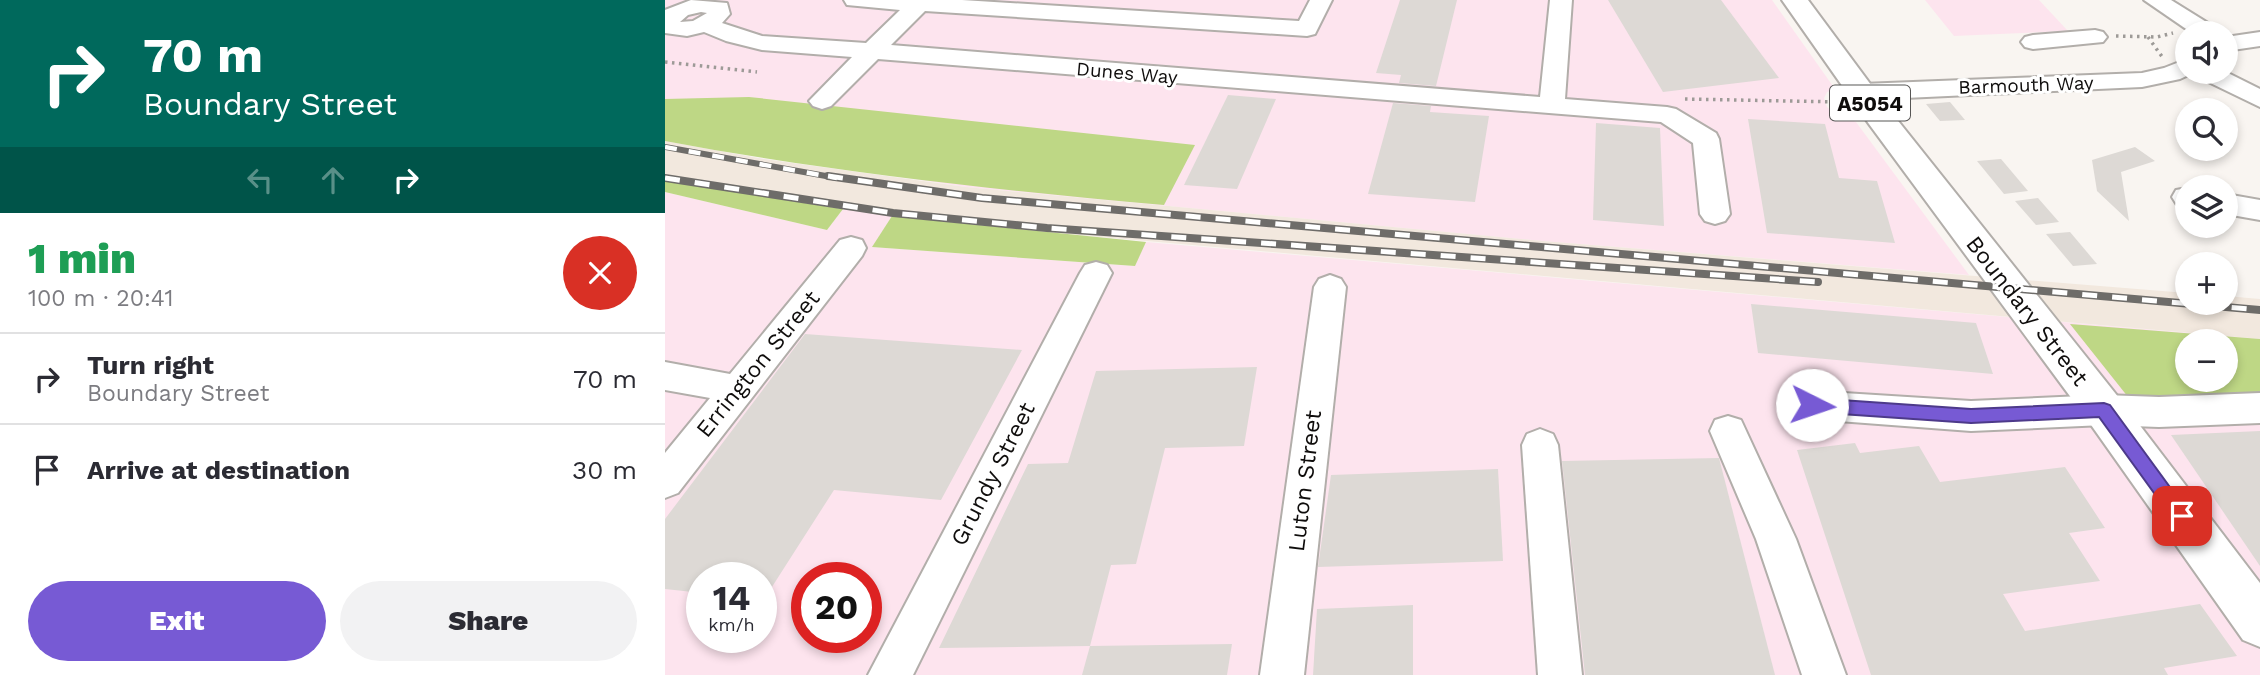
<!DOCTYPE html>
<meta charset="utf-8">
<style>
:root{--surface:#fff;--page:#f2f2f3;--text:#2b2b33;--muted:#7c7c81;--line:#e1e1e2;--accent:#775ad4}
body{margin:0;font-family:"Work Sans",sans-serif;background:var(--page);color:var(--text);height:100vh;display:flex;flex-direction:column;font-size:26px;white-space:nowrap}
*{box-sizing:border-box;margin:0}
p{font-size:23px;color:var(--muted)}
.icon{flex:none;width:38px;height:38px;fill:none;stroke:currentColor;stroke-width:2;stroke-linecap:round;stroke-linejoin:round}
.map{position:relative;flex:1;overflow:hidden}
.details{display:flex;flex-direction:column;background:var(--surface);width:665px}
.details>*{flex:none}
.top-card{background:#00695c;color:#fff;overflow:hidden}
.controls{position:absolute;left:1510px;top:21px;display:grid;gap:14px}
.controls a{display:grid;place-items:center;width:63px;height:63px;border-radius:50%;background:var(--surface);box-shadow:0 4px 10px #0003;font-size:35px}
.speed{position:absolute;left:21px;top:562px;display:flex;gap:14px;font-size:35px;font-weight:700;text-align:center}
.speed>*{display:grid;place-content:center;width:91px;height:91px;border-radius:50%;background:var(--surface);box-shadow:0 4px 10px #0003;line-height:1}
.speed small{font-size:18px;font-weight:400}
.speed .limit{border:10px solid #d22;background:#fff;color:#111}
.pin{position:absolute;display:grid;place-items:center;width:60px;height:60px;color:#fff;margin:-30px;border-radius:14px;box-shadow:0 4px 10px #0006}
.me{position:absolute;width:77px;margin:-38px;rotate:94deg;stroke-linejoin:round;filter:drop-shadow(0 0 5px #0008)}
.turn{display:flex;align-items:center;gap:24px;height:147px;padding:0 28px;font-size:32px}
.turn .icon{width:91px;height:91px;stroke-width:2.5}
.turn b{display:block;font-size:49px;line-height:60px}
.lanes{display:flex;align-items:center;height:66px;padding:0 28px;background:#0003;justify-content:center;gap:35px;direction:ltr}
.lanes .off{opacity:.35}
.round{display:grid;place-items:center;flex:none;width:74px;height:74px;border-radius:37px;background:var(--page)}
.overview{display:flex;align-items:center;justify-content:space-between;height:119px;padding:0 28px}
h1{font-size:42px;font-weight:800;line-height:52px;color:#1e9e55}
.primary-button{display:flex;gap:14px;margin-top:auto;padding:14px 28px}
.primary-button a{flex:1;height:80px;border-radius:42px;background:var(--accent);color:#fff;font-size:28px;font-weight:800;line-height:80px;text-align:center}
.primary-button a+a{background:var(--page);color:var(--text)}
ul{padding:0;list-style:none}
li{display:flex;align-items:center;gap:21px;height:91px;padding:0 28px;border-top:2px solid var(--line)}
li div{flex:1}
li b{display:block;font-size:26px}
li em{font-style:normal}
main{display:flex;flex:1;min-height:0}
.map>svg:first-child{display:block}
</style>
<main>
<section class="details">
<div class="top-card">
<div class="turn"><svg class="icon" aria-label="right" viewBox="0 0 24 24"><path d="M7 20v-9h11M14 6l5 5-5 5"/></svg><div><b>70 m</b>Boundary Street</div></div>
<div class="lanes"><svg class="icon off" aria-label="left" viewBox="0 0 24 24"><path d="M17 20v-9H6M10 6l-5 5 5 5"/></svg><svg class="icon off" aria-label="ahead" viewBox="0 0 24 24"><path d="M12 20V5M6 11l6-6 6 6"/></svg><svg class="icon" aria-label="right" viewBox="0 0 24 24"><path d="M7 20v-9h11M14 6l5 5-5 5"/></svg></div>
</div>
<div class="overview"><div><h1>1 min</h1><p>100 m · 20:41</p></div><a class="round" style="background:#d93025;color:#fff"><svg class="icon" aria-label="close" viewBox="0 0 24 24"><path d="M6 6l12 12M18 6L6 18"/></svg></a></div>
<ul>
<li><svg class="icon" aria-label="right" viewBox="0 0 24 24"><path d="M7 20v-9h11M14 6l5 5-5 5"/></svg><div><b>Turn right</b><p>Boundary Street</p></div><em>70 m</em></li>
<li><svg class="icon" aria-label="arrive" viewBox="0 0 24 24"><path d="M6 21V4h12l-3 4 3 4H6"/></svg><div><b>Arrive at destination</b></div><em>30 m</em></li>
</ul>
<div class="primary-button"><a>Exit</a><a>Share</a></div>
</section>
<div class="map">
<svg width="1595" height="675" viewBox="0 0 1595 675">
<rect width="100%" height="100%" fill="#f9f5f1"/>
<g fill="#fde4ee" fill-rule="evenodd">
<path d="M0 0H1107L1170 89 1162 92 1159 98 1162 107 1173 116 1191 122 1304 275 877 241 301 187 0 141Z"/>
<path d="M1260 0H1374L1403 31 1289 36Z"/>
<path d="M0 192 162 230 178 209 227 216 208 247 469 266 481 242 1595 339V675H0ZM1522 341H1561V380H1522ZM37 578H96V637H37ZM142 578H201V637H142Z"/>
</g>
<path fill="#f2e8de" d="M0 141 99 159 301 187 877 241 1522 293V303H1561V296L1595 299V339L277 223 0 181Z"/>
<g fill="#bed785" fill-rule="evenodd">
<path d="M84 97 530 145 499 205C331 190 165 172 0 141V99Z"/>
<path d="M0 181 178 209 162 230 0 192Z"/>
<path d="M227 216 481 242 470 266 207 247Z"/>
<path d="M1405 324 1595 339V400L1471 407ZM1522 341H1561V380H1522Z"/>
</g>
<g fill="#ddd9d5">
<path d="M735 0H792L771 86 734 83 736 75 711 73Z"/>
<path d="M943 0H1056L1114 78 998 92Z"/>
<path d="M563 95 611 99 572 189 519 185Z"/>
<path d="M1285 102 1300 120 1275 121 1261 104Z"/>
<path d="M728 103 766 106 765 112 824 116 810 202 703 194Z"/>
<path d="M1083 119 1160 124 1174 178 1212 181 1230 243 1102 233Z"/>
<path d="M931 123 995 128 999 226 928 220Z"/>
<path d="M1470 147 1490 161 1456 172 1464 221 1432 191 1427 160Z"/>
<path d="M1336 159 1363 191 1339 194 1312 161Z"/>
<path d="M1373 198 1394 222 1371 225 1350 201Z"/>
<path d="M1405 232 1432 264 1408 266 1381 234Z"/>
<path d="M1086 304 1311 323 1328 374 1093 353Z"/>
<path d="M140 334 357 350 276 500 169 490 96 604V578H37V593L0 589V519Z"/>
<path d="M592 367 579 446 500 448 471 564 446 565 425 646 274 648 363 464 403 463 431 371Z"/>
<path d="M1595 431V566L1506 435Z"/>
<path d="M1190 443 1195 453 1254 446 1275 482 1400 467 1440 528 1404 533 1435 581 1338 594 1360 631 1535 604 1572 656 1499 668 1503 675H1206L1132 450Z"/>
<path d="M1054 458 1110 675H920L897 461Z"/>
<path d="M833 469 838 561 653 567 666 475Z"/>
<path d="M748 605V675H648L652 609Z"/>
<path d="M567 644 562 675H417L425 646Z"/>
</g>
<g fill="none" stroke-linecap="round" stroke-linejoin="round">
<g stroke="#b2aeaa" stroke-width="4">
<g id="minor">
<path d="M26 0 62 3 65 14 57 23 97 36 201 43 235 10 182 5 179 0H297L634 21 645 0H667L650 34 642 36 260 11 226 45 875 97 885 0H907L900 99 1002 107 1011 109 1051 133 1054 139 1065 214 1060 221 1050 224 1040 221 1035 214 1028 143 996 122 213 59 166 106 157 109 148 106 144 101 187 57 97 50 61 41 39 32 22 36 0 33V10ZM36 12 42 13 28 21 15 22 23 15Z"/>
<path d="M1479 0H1506L1551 28 1555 33H1527Z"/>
<path d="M1430 30 1438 32 1442 37 1438 42 1368 49 1360 47 1356 42 1360 37 1368 35Z"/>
<path d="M1595 32V46L1561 51V37Z"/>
<path d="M1522 59V72H1530L1515 79 1477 87 1197 100 1188 97 1184 92 1188 87 1197 84 1477 73 1499 68Z"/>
<path d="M1530 72H1561L1595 89V107L1533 77Z"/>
<path d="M1522 188V207L1512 205 1507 197 1511 190Z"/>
<path d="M1561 194 1595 200V220L1561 214Z"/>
<path d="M186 237 197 240 201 248 197 256 13 493 0 498V453L45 398 0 390V362L65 374 175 240Z"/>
<path d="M431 262 442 265 447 273 248 675H203L415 273 420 265Z"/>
<path d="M665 275 676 279 681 287 639 675H595L649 287 654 279Z"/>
<path d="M1147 391 1306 401 1439 395 1494 397 1595 393V423L1494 427 1439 425 1306 431 1147 419 1134 415 1129 405 1134 395Z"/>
<path d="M1063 416 1076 420 1131 539 1181 675H1137L1091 539 1045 431 1050 420Z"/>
<path d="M875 429 888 434 893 445 917 675H873L857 445 862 434Z"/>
</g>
</g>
<g stroke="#b2aeaa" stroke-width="4">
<path id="major" d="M1117 0H1143L1226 112 1454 398 1595 583V647L1578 640 1424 422 1204 124Z"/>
</g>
<g stroke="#9d9a97" stroke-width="3.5" stroke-dasharray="2.5 4.5" stroke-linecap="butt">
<path d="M1451 36 1492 37 1508 33"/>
<path d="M1483 37 1498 58"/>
<path d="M0 62 92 72"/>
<path d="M1020 99 1175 102"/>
</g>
<use href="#minor" fill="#fff" fill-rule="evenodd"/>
<use href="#major" fill="#fff" fill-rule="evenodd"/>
<g stroke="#6e6c69" stroke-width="6">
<path id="rail-far1" d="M0 147 172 178"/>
</g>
<g stroke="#6e6c69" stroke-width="8">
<g id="rail">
<path d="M163 176 317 198 1595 310"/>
<path d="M0 178 228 213 382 228 1153 282"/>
</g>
</g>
<use href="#rail-far1" stroke="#fff" stroke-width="4.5" stroke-dasharray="12" stroke-linecap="butt"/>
<use href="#rail" stroke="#fff" stroke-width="5" stroke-dasharray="15" stroke-linecap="butt"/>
</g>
<path fill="#775ad4" stroke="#4d3a8a" stroke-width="2" d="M1147 398 1306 409 1439 403 1445 405 1526 516 1524 522 1517 525 1510 522 1434 417 1306 423 1147 412 1141 410 1139 405 1141 400Z"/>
<g text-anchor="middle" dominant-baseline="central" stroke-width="6" stroke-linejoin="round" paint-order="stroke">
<g font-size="19" fill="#0f0d0c" stroke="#fff">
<text transform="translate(462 73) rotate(5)">Dunes Way</text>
<text transform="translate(1361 85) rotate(-2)">Barmouth Way</text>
</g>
<rect fill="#fff" stroke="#575655" stroke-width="2" x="1165" y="85.5" width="80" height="35" rx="5"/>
<g font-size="21" font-weight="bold" fill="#0f0d0c">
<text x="1205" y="103">A5054</text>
</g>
<g font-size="23" fill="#0f0d0c" stroke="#fff">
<text transform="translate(1362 311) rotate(52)">Boundary Street</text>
<text transform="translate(93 364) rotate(-51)">Errington Street</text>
<text transform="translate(328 474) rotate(-63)">Grundy Street</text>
<text transform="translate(640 481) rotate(-83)">Luton Street</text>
</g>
</g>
</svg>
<div class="controls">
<a><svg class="icon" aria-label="sound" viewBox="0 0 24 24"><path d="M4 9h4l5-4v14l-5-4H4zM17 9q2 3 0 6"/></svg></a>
<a><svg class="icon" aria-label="search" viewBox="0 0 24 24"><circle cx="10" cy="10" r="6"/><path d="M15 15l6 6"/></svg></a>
<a><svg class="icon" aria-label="layers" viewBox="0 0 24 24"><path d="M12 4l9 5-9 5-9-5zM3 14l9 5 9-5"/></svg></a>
<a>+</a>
<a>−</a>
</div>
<div class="speed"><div>14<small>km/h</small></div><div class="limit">20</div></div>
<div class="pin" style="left:1517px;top:516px;background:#d93025"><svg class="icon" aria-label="arrive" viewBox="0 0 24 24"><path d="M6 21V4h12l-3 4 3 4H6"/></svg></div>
<svg class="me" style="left:1147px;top:405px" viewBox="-20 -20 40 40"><circle r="19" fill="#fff"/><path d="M0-13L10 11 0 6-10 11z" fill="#775ad4"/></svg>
</div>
</main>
